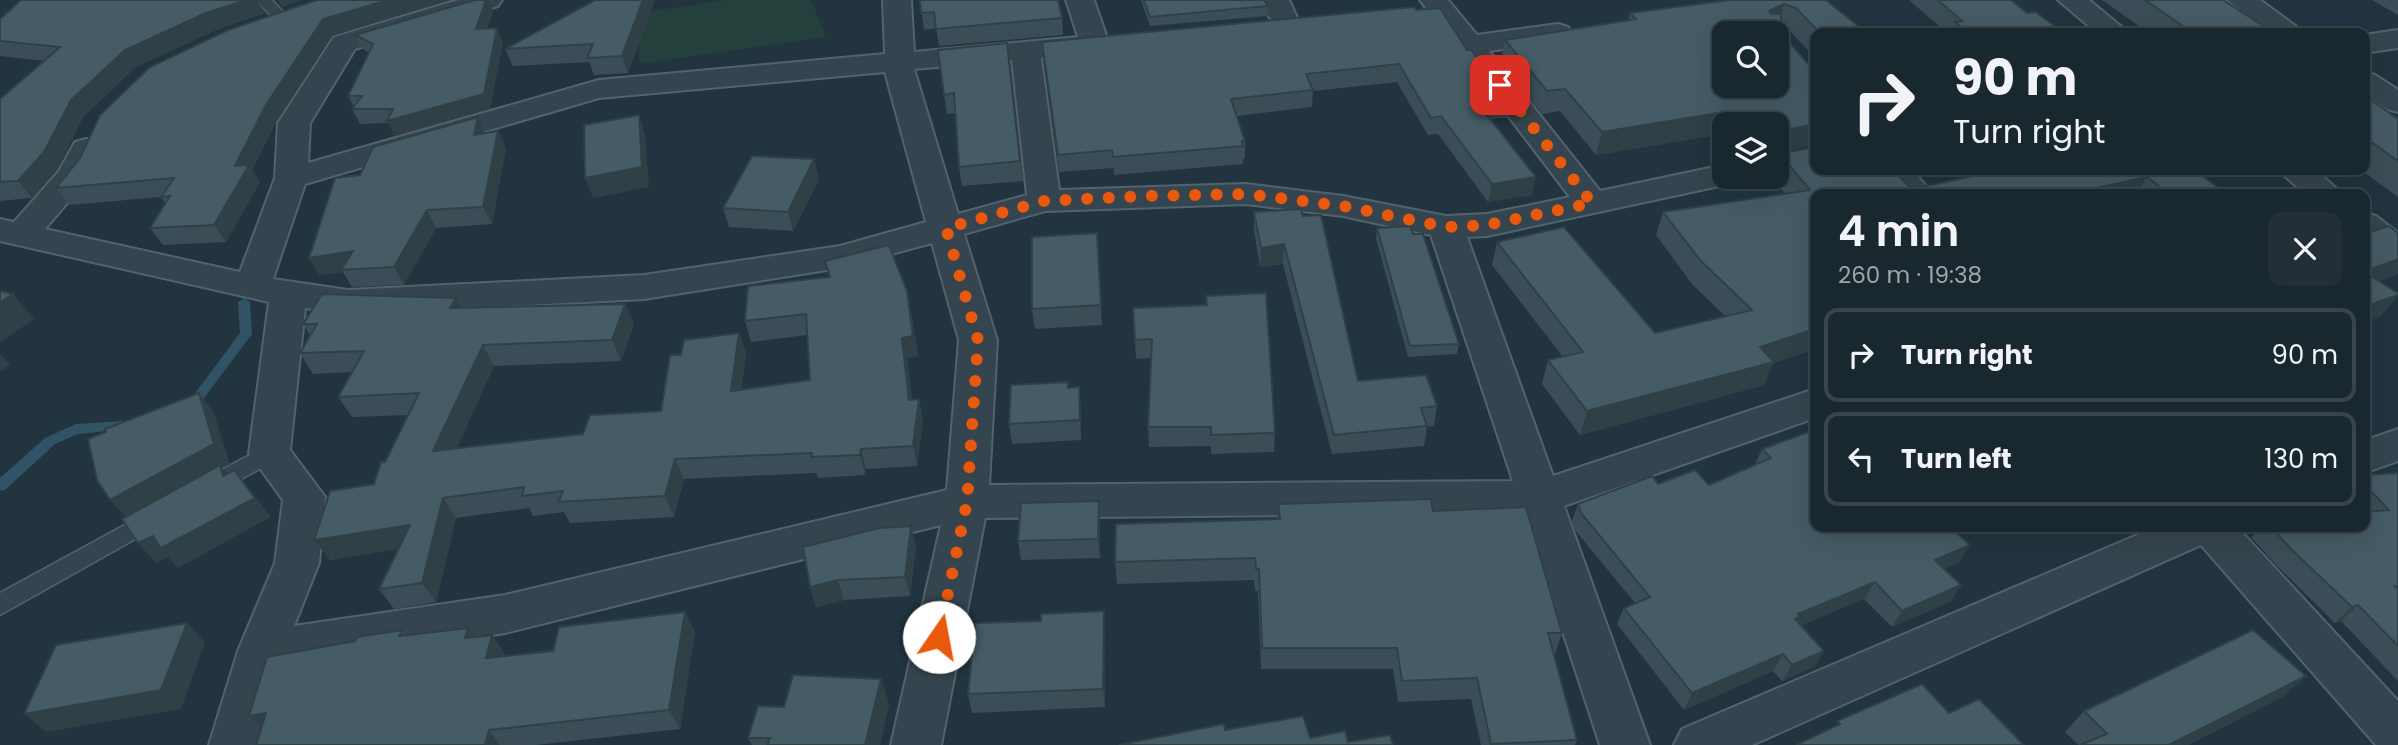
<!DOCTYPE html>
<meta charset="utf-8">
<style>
:root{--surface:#19272f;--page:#222f37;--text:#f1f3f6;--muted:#9fa5aa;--line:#37444b}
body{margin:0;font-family:Poppins,sans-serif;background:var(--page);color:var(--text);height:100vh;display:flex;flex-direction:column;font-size:26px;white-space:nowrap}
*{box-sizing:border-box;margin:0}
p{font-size:23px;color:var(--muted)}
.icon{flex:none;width:38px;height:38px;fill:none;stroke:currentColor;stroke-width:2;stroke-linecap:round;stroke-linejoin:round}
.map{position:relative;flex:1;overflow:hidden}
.side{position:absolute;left:1810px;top:189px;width:560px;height:343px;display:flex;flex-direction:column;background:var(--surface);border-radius:14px;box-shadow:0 7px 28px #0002,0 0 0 2px var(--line)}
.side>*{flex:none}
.hud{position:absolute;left:1810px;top:28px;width:560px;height:147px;border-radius:14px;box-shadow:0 7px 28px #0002,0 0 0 2px var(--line);background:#19272f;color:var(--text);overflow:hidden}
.tools{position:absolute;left:1712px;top:21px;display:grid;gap:14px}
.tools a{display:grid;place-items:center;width:77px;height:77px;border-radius:14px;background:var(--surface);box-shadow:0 7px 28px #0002,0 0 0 2px var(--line);font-size:35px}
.pin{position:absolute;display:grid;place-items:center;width:60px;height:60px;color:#fff;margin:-30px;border-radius:14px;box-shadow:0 4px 10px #0006}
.me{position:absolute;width:77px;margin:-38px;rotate:12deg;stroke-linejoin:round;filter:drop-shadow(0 0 5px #0008)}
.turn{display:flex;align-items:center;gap:24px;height:147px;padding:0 28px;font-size:32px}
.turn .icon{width:91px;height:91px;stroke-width:2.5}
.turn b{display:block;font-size:49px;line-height:60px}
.round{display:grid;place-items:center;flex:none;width:74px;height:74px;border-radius:14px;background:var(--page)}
.summary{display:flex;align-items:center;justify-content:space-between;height:119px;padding:0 28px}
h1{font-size:42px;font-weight:600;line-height:52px}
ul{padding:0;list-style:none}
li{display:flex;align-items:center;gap:21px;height:94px;margin:0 14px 10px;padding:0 14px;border:4px solid var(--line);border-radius:14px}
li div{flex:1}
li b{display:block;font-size:26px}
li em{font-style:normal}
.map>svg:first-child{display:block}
</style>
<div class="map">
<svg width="2398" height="745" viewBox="0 0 2398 745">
<rect width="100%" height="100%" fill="#21343f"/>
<path fill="#23403d" d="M726 0H811L826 37 639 64 638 13Z"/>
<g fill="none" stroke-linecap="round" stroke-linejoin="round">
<g fill="#315366" fill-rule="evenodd">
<path d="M244 298 250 302 252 334 201 402 190 408 186 406 184 403 193 396 240 333 238 302Z"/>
<path d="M123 421 128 423 129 426 128 429 78 434 55 444 5 490 0 491V478L45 438 76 424Z"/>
</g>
<g stroke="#53636d" stroke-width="3">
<g id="service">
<path d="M256 0H272L289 18 286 21H276Z"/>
<path d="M269 445 277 447 280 453 277 459 220 491 212 494 204 491 201 485 204 479Z"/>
<path d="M154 509 162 512 166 518 162 524 0 615V593Z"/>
</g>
</g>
<g stroke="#53636d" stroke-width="4">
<g id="minor">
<path d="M458 0H502L498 6 355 49 310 123 308 163 599 80 885 54 883 0H911L914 52 1078 37 1066 0H1094L1109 44 1105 50 1041 58 1059 190 1246 184 1343 196 1446 216 1487 214 1570 197 1420 0H1448L1477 35 1558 24 1568 27 1572 33 1568 39 1489 51 1600 191 1724 165V177H1739L1736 182 1724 185 1487 236 1467 237 1553 476 1815 389V418L1564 506 1650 745H1600L1524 513 985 518 941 745H891L941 525 505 633 280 668 259 745H209L238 651 275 563 283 500 249 453 269 302 0 241V219L14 222 59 171 75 142 86 139 97 142 102 149 86 181 45 229 240 272 275 178 278 123 334 37ZM1012 60 1027 195 958 214 914 69ZM885 72 926 222 840 246 644 275 348 290 273 279 305 184 599 98ZM1246 204 1343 216 1431 235 1513 481 989 485 997 340 964 234 1045 211ZM932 243 959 340 947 490 505 595 294 626 319 563 325 497 290 450 305 308 348 314 644 299 840 268Z"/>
<path d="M1261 0H1289L1301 26 1297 32 1287 34 1277 32Z"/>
<path d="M2058 0H2089L2129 33H2097Z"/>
<path d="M2398 30V48L2364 53V35Z"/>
<path d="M1879 170H1912L1933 194H1898Z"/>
<path d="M2278 170H2315L2343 194H2305Z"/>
<path d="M2364 213 2376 216 2398 233V261L2386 258 2364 241Z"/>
<path d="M2398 429V461L2364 473V441Z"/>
<path d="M2156 527H2237L2398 701V745H2376L2201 545 1752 745H1674L1682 729Z"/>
</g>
</g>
<g stroke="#53636d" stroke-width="4">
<g id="tertiary">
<path d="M2227 0H2260L2305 33H2272Z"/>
<path d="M2364 72 2375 75 2398 90V112L2387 109 2364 94Z"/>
</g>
</g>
<use href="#service" fill="#35454f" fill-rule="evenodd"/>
<use href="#minor" fill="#35454f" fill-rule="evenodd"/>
<use href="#tertiary" fill="#35454f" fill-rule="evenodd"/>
</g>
<g fill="#3b4e57">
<path d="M317 0H449L332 36 276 122 252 170 260 182 226 242 163 245 150 228 166 204 161 197 69 205 56 188Z"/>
<path d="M595 0H655L628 73 594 75 589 62 513 66 505 49Z"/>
<path d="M920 0 1062 18 1063 35 939 46 936 28 924 30Z"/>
<path d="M1141 0H1264L1268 6V16L1150 26Z"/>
<path d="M1826 0 1867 33H1815V58L1788 29 1781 27 1783 153 1912 189 2194 170 2227 194H1815V349L1773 363 1764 385 1580 435 1542 384 1548 360 1563 357 1492 265 1497 242 1655 333 1725 316 1692 284 1656 235 1663 212 1785 194 1772 177H1776V124H1724V136L1722 134 1596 155 1560 111 1542 114 1501 62 1505 40 1628 20 1630 13Z"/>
<path d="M1909 0H2011L2027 13 2064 33H1947Z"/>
<path d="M2102 0H2223L2274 33H2149Z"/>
<path d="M2372 0H2398V15Z"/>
<path d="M493 10 487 28 503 42 490 108 395 136 388 123 360 124 352 109 354 107 348 96 369 53 363 49 355 35Z"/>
<path d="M1416 10 1467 50 1510 100 1506 118 1493 119V123L1532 195 1488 202 1438 134 1428 135 1397 82 1313 91 1312 107 1237 116 1245 141V159H1243V164L1114 175 1113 168 1059 172 1042 42Z"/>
<path d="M265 13 216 30 136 67 83 117 57 170 32 198 0 201V99L44 61 0 56V41Z"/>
<path d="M1007 43 1023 181 962 186 959 167 956 113 947 114 944 95Z"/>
<path d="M2364 95 2398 119V197L2361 170H2364Z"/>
<path d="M485 133 506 148 492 224 436 228 404 285 352 287 343 272 320 275 309 258 360 175Z"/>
<path d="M819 179 793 231 729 227 723 208Z"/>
<path d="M1301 209 1358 381 1437 406 1434 426 1427 427 1424 446 1332 454 1283 264 1260 267 1254 231V212Z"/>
<path d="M1377 228 1413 234 1459 344 1457 354 1408 357 1376 238Z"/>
<path d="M1097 233 1102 325 1035 329 1032 309Z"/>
<path d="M825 261 911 311 918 356 907 358 912 399H919L923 420 917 466 866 469 865 475 818 478 816 473 684 479 674 517 570 523 564 512 533 516 529 508 456 518 436 602 394 609 379 589 398 549 330 560 314 540 374 484 409 415 352 417 338 397 352 372 313 374 300 353 310 335 303 324 456 298 462 308 625 304 634 324 621 361 494 366 456 449 583 434 661 411 681 355 739 333 746 353 741 389 810 380 807 335 751 342 745 321 829 277Z"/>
<path d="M1206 296 1275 433 1274 452 1211 454V446L1149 447 1148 427 1151 358 1136 359 1133 308 1206 305Z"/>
<path d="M1068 382V387L1081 407V440L1012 444 1009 424Z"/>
<path d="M1762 449 1959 562 1944 569 1961 585 1950 602 1892 627 1864 599 1801 625 1824 651 1814 667 1782 681 1773 671 1684 710 1617 624 1624 608 1635 603 1575 530 1572 521 1578 504 1658 484 1709 485 1755 464Z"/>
<path d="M2398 473V681L2341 621 2335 623 2276 565 2251 537 2261 527H2364V475Z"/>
<path d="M1099 501 1100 521V558L1021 560 1018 541Z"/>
<path d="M1278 504 1433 511 1562 633 1555 654 1554 655 1577 740 1575 745H1481L1471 699 1398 702 1393 669H1261L1258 591H1255L1254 580 1117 584 1115 562 1277 519Z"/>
<path d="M916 546 910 596 844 600 816 607 810 587Z"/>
<path d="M468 628 474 637 492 635 505 654 504 656 695 631 680 729 536 745H256L355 641 402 630 405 635Z"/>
<path d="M1105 630V707L972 713 968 694Z"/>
<path d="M881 679 889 705 880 745H752L748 738 784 707Z"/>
<path d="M2284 696 2188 745H2079L2065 732 2084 711Z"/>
</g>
<g fill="#304047">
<path d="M246 0H257L265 13 216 30 136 67 83 117 57 170 32 198 18 181 71 100 125 50 206 13Z"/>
<path d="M278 0H302L282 7Z"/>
<path d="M388 0H449L332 36 276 122 252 170 260 182 226 242 214 225 235 166 266 105 323 19Z"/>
<path d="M486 0H489L493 10 482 43 476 29Z"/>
<path d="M643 0H655L628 73 622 56Z"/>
<path d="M1784 4 1777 25 1769 11Z"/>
<path d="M497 28 503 42 490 108 395 136 387 121Z"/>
<path d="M1730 111 1725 124H1724L1722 134 1596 155 1602 132Z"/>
<path d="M639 115 645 134 649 187 593 198 585 178Z"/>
<path d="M478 117 485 134 474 135Z"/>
<path d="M1815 124V144L1779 153 1782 131Z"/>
<path d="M498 131 506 148 492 224 483 207Z"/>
<path d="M814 159 819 179 793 231 788 212Z"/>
<path d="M1536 177 1532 195 1488 202 1492 184Z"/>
<path d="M2147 177 2136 194H2068Z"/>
<path d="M427 210 436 228 404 285 394 267Z"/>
<path d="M1284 244 1283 264 1260 267 1261 248Z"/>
<path d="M353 251 341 270 343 272 320 275 309 258Z"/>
<path d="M2398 259V274L2364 288V272Z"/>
<path d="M907 291 911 311 918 356 907 358 914 420 909 400 902 338Z"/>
<path d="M13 294 34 319 0 343V303Z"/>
<path d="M2398 295V296L2380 317 2364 323V307Z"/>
<path d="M456 298 467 318 450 308Z"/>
<path d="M625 304 634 324 621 361 612 340Z"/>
<path d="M1815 329V349L1773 363 1764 385 1580 435 1587 411 1760 347Z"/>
<path d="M739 333 746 353 739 411 731 391Z"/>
<path d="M483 345 494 366 446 472 433 451Z"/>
<path d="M0 353 10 365 0 372Z"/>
<path d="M1079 387 1081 407V440L1080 420Z"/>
<path d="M199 393 214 413 230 464 222 468 236 485 128 520 110 500Z"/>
<path d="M919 399 923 420 917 466 913 446Z"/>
<path d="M861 449 866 469 865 475 860 455Z"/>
<path d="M675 459 684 479 674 517 665 496Z"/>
<path d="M234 470 271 517 178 568 168 557 156 563 138 543Z"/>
<path d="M443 498 456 518 436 602 422 583Z"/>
<path d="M1099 501 1100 521V558L1098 539Z"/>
<path d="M410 525 423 545 330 560 314 540Z"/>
<path d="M911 526 916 546 910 596 905 577Z"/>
<path d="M1970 545 1959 562 1924 577 1935 560Z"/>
<path d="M838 580 844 600 816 607 810 587Z"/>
<path d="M1875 582 1864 599 1793 629 1785 635 1798 614Z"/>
<path d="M1961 585 1950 602 1892 627 1902 611Z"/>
<path d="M2358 605 2341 621 2335 623 2352 607Z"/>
<path d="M1104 611 1105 630V707L1103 689Z"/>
<path d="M685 612 695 631 680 729 669 710Z"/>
<path d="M187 623 205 642 181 709 47 732 24 714Z"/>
<path d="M468 628 481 647 465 638Z"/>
<path d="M492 635 505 654 499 677 486 658Z"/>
<path d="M1824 651 1814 667 1782 681 1792 665Z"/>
<path d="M1783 654 1773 671 1684 710 1692 693Z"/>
<path d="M2306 676 2284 696 2188 745H2169Z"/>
<path d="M881 679 889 705 880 745H865Z"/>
<path d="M266 713 267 735 249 716Z"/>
<path d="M489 730 500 745H485Z"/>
</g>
<g fill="#455b65" stroke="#304047" stroke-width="2" fill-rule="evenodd">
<path d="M21 0H246L206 13 125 50 71 100 44 152 18 181 0 182V99L60 47 0 41V19Z"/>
<path d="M317 0H388L323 19 266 105 235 166 249 165 214 225 150 228 170 196 161 197 174 178 56 188 80 158 100 115 150 67 228 30Z"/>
<path d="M475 0H486L476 29 497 28 484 94 387 121 393 109H352L362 96H348L373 44 355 35Z"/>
<path d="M595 0H643L622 56 587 58 593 44 505 49Z"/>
<path d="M920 0H1058L1062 18 936 29 934 12 921 13Z"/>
<path d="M1144 0H1264L1268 6 1150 17Z"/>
<path d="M1729 0H1826L1867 33H1820L1796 8 1784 4 1769 11 1771 14H1781V33L1810 66 1815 67V124L1782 131 1783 153 1815 147V170H1893L1912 189 2001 170H2194L2227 194H2169L2147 177 2068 194H1815V329L1760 347 1774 362 1587 411 1548 360 1583 352 1497 242 1564 227 1655 333 1752 310 1701 261 1663 212 1810 190 1776 149V124H1755L1754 123 1742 124 1730 111 1602 132 1565 89 1547 91 1505 40 1636 19 1630 13ZM1724 33H1776V86H1724Z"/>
<path d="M1938 0H2011L2027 13 2036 12 2064 33H1969L1955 22 1962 21Z"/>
<path d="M2145 0H2223L2274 33H2193Z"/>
<path d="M1414 7 1416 10 1440 8 1467 50H1471L1510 100 1490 102 1495 110 1484 111 1536 177 1492 184 1441 116 1431 118 1399 64 1306 74 1313 90 1231 99 1245 141H1242L1243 146 1113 157 1112 150 1058 155 1042 42Z"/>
<path d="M1007 43 1020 161 959 167 954 93 944 95 938 50Z"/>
<path d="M2364 95 2398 119V161L2364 137Z"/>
<path d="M639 115 642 167 585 178 584 125Z"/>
<path d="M478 117 474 135 498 131 483 207 427 210 394 267 341 270 353 251 309 258 335 178 360 175 373 147Z"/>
<path d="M752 156 814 159 788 212 723 208Z"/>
<path d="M1301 209 1303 216 1321 215 1358 381 1426 375 1437 406 1421 408 1427 426 1334 435 1284 244 1261 248 1254 212Z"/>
<path d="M1410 226 1413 234H1423L1459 344 1410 346 1377 228Z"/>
<path d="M2389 226 2398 233V259L2364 272 2398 293V295L2364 307V234Z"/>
<path d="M1097 233 1101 305 1032 309V237Z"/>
<path d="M889 245 907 291 913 336 902 338 909 400 919 399 913 446 861 449 860 455 811 457 812 453 675 459 665 496 559 502 563 491 522 496 524 487 443 498 422 583 379 589 410 525 314 540 330 491 374 484 381 462H385L419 393 338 397 364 351 300 353 317 324H303L322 294 456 298 450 308 625 304 612 340 483 345 433 451 583 434 590 415 661 411 670 355H681L684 340 739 333 731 391 810 380 806 314 745 321 748 286 830 277 825 261Z"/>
<path d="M0 291 13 294 0 303Z"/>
<path d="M1266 293 1275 433 1211 435V427H1148L1152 339 1135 340 1133 308 1207 305 1206 296Z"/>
<path d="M1068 382V388L1079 387 1080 420 1009 424 1011 385Z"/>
<path d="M199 393 214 444 110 500 97 480 88 439 106 432 105 429Z"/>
<path d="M1808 432 1815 438V527H1950L1970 545 1935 560 1961 585 1902 611 1875 582 1798 614 1800 617 1795 619 1824 651 1792 665 1783 654 1692 693 1624 608 1650 597 1581 513 1578 504 1652 476 1658 484 1695 470 1709 485 1771 458 1762 449Z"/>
<path d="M220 465 223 476 234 470 255 498 161 548 153 536 138 543 122 519Z"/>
<path d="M2398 473V586H2395L2398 589V646L2358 605 2352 607 2291 549 2271 527H2364V512L2389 510 2364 484V475Z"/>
<path d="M1431 499 1433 511 1526 507 1562 633H1548L1577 740 1491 744 1477 678 1402 681 1397 648H1262L1259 569H1256L1255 558 1115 562 1116 524 1280 519 1278 504Z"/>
<path d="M1099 501 1098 539 1018 541 1021 503Z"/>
<path d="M911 526 905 577 838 580 810 587 803 547 879 528Z"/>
<path d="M1104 611 1103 689 968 694 975 623 1041 621V614Z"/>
<path d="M685 612 669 710 489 730 485 745H256L266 713 249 716 267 657 355 641 357 637 402 630 399 636 468 628 465 638 492 635 486 658 553 651 559 627Z"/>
<path d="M187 623 161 690 24 714 56 645Z"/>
<path d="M2253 630 2306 676 2169 745H2080L2107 734 2084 711Z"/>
<path d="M793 675 881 679 865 745H767L770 738H748L758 706 784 707Z"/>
<path d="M1922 684 1949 713 1979 699 2024 745H1796L1840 724 1837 721Z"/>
<path d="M1303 716 1310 738 1345 731 1348 742 1390 735 1393 745H1119L1224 724 1225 730Z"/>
</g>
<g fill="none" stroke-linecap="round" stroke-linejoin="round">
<path stroke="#ea580c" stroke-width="12" stroke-dasharray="0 21.6" d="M939 637 967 502 978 340 946 228 1044 201 1143 196 1246 194 1343 206 1446 227 1487 225 1592 203 1500 85"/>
</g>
</svg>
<div class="tools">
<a><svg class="icon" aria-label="search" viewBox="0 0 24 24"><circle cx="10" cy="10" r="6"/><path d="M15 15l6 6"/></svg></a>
<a><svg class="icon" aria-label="layers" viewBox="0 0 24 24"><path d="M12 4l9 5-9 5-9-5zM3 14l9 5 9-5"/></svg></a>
</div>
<div class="pin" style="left:1500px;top:85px;background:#d93025"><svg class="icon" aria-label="arrive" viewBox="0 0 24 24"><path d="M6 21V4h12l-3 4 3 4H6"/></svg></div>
<svg class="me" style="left:939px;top:637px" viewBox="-20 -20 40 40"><circle r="19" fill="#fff"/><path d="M0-13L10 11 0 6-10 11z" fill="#ea580c"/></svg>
<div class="hud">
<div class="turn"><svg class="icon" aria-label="right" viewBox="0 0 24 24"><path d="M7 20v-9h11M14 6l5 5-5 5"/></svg><div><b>90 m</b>Turn right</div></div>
</div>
<section class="side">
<div class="summary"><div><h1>4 min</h1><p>260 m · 19:38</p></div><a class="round"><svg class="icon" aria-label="close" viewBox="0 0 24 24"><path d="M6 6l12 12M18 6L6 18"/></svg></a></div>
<ul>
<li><svg class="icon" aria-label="right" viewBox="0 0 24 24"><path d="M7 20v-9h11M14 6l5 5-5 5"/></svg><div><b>Turn right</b></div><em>90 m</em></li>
<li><svg class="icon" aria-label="left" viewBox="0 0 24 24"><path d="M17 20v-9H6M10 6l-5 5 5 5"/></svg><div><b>Turn left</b></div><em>130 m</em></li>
</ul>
</section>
</div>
